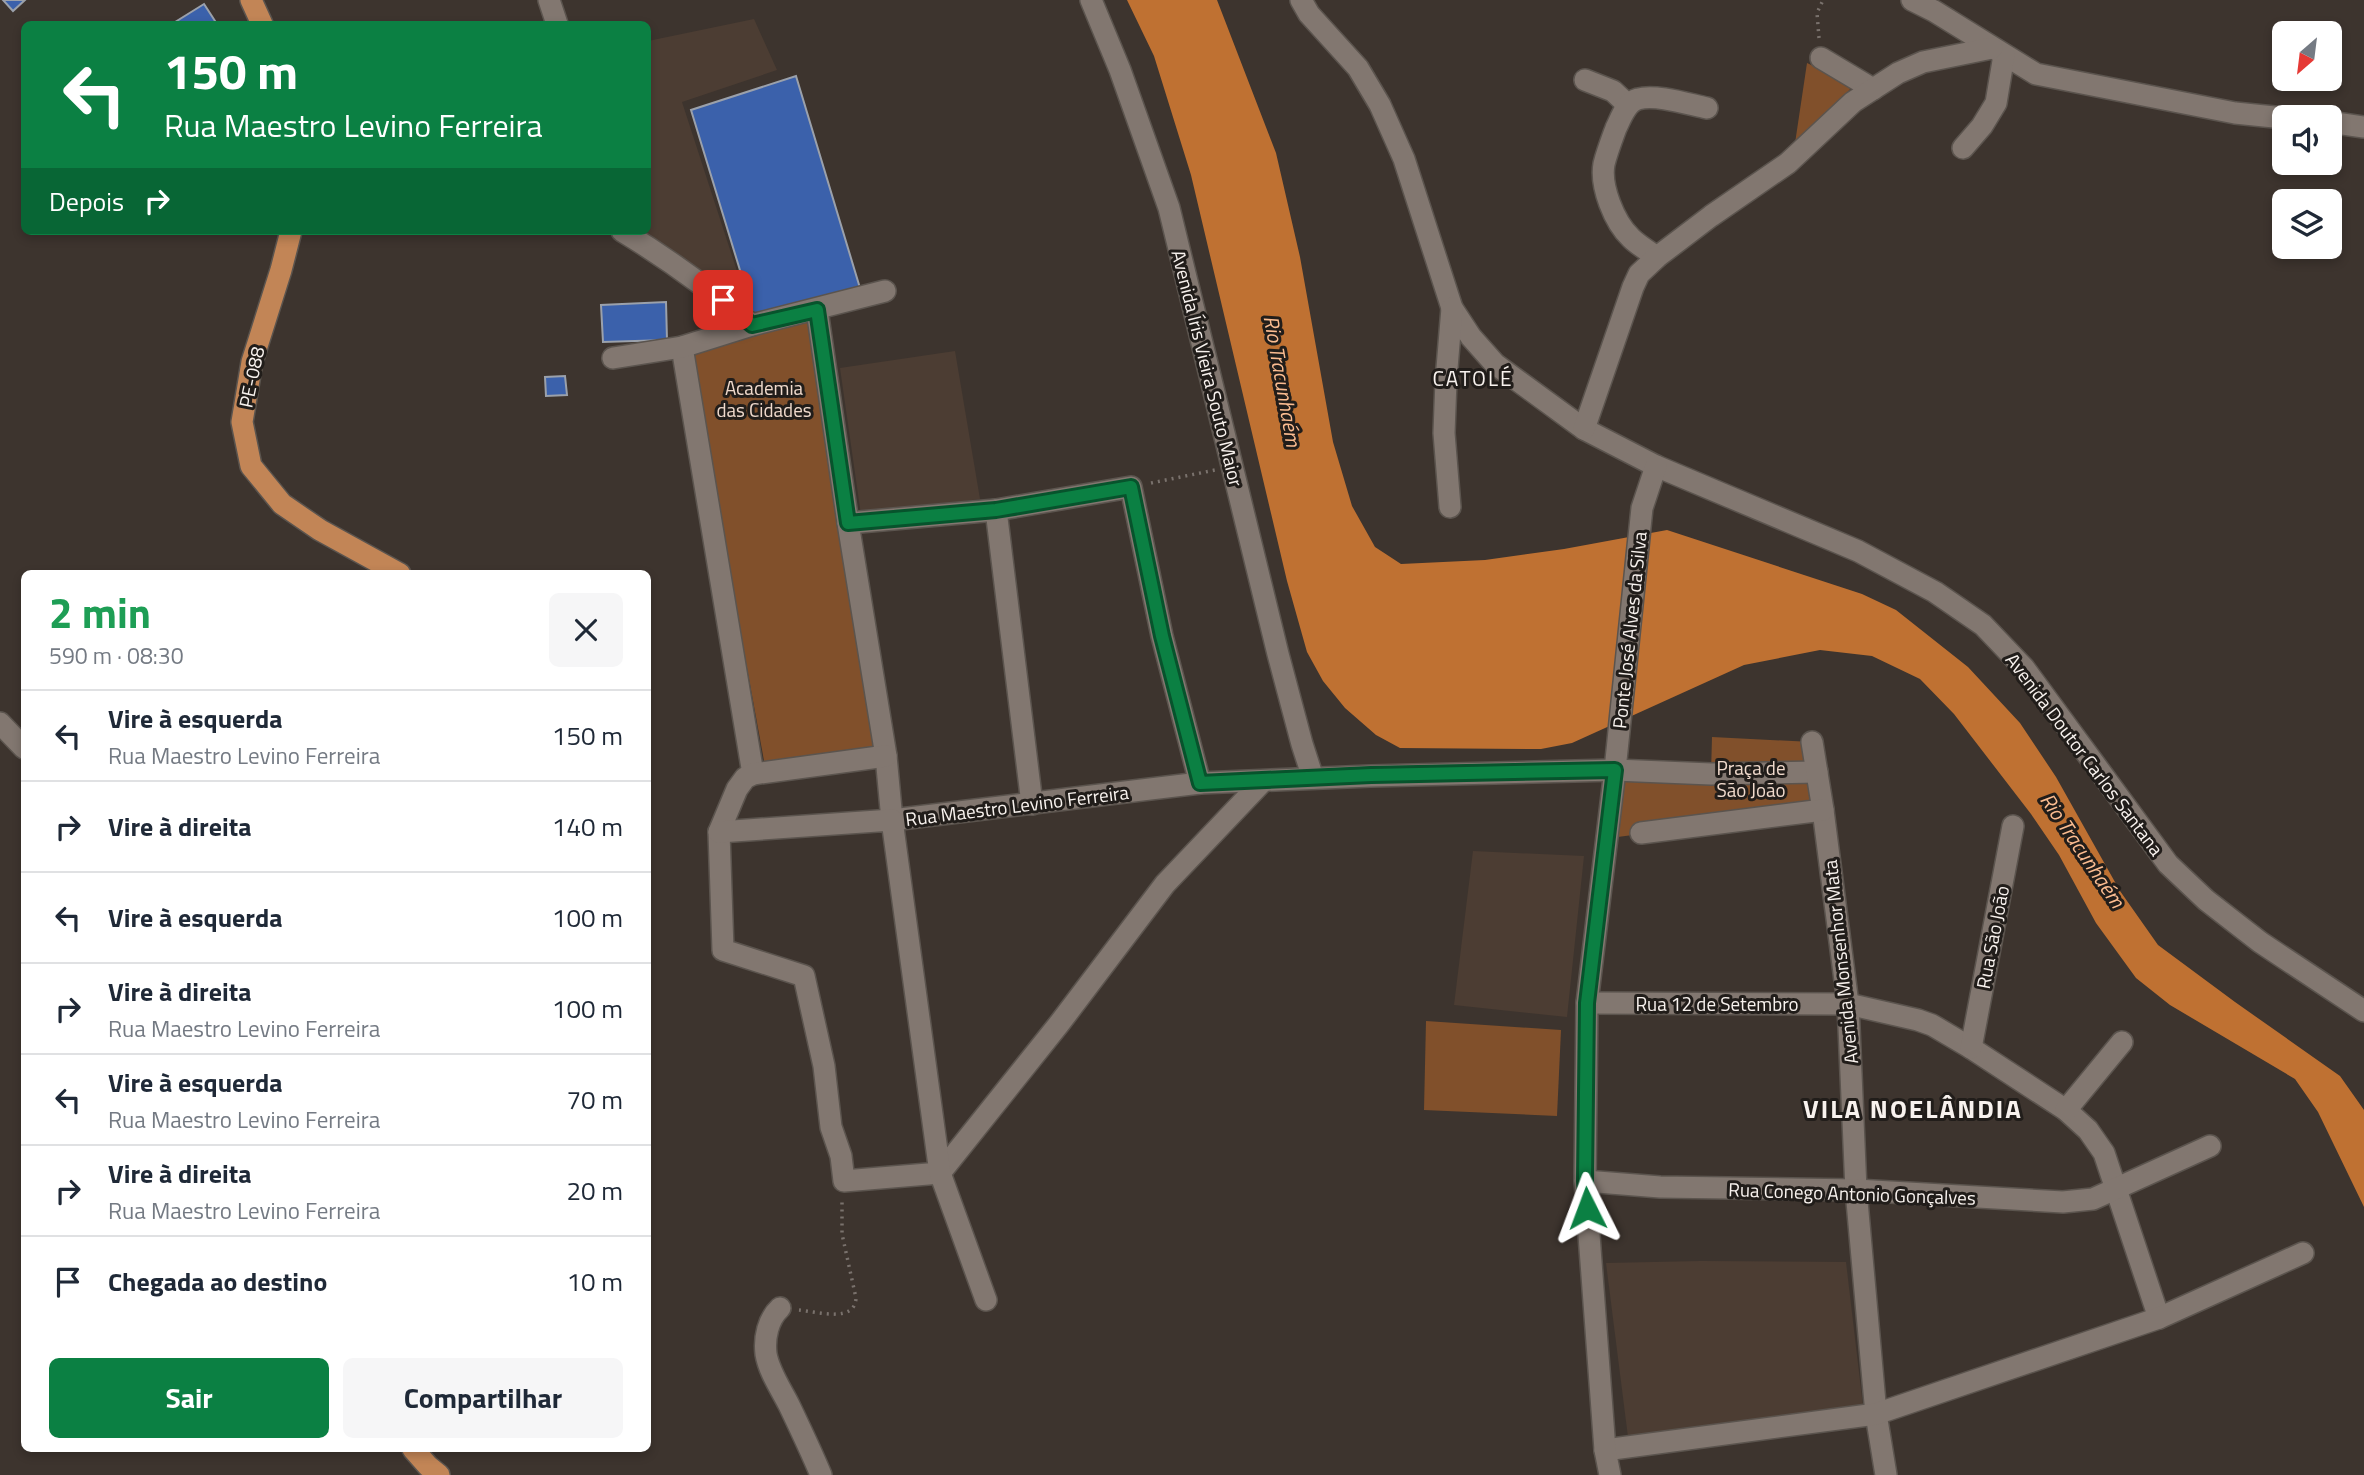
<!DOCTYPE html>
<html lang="pt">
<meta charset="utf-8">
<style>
:root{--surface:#fff;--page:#f6f6f7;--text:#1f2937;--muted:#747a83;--line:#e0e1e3;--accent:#0b8043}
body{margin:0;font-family:"Titillium Web",sans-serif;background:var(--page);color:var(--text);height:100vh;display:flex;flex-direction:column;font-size:26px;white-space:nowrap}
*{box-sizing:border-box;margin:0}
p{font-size:23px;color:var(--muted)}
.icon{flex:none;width:38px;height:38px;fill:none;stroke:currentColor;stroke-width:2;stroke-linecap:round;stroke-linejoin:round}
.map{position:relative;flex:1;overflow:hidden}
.side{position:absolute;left:21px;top:570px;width:630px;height:882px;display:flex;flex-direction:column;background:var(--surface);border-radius:10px;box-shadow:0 4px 10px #0003}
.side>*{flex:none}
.banner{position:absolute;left:21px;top:21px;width:630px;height:214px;border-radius:10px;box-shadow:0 4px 10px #0003;background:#0b8043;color:#fff;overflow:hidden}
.needle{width:46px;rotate:208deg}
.buttons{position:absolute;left:2272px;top:21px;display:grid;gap:14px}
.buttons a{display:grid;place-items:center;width:70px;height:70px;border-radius:10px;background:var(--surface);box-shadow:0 4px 10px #0003;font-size:35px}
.pin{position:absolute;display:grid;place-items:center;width:60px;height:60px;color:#fff;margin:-30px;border-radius:14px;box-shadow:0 4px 10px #0006}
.me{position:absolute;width:77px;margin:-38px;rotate:357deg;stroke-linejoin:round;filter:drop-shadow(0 0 5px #0008)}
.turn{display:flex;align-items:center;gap:24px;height:147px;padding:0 28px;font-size:32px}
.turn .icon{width:91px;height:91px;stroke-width:2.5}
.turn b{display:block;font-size:49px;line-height:60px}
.then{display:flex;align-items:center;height:66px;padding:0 28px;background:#0003;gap:14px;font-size:26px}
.round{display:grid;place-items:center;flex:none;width:74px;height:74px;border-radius:10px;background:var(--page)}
.summary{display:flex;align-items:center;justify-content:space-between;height:119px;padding:0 28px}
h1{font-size:42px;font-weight:700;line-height:52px;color:#1e9e55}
.button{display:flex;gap:14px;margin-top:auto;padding:14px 28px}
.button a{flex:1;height:80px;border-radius:10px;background:var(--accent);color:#fff;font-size:28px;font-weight:700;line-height:80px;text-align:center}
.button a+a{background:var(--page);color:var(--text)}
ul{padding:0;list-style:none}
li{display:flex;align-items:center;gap:21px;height:91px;padding:0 28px;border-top:2px solid var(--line)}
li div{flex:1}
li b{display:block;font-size:26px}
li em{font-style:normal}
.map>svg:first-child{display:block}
</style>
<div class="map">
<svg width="2364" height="1475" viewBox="0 0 2364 1475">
<rect width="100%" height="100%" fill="#3d342e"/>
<g fill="#4c3d33">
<path d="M754 19 777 70 682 102 747 302 647 235 645 231H648V41Z"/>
<path d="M955 351 980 499 861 515 840 368Z"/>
<path d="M1473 851 1584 856 1567 1017 1454 1005Z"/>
<path d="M1701 1261 1846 1262 1863 1406 1628 1437 1606 1263Z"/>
</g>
<g fill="#81502b">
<path d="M1807 63 1854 85 1794 150Z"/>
<path d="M817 310 886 756 765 766 690 358 752 325Z"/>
<path d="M1712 737 1812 742 1823 810 1610 838 1618 770 1711 774Z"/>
<path d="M1426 1021 1561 1030 1557 1116 1424 1110Z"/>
</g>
<path fill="#bf7132" d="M1127 0H1217L1276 153 1300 257 1333 442 1352 506 1375 547 1401 564 1485 560 1564 549 1667 530 1862 594 1896 610 1968 667 2020 723 2056 777 2120 891 2158 945 2235 1002 2340 1076 2364 1110V1207L2318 1112 2295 1079 2170 1005 2136 978 2096 923 2059 855 2031 814 1954 714 1920 679 1872 656 1820 650 1744 665 1572 743 1541 749 1400 748 1376 735 1345 708 1323 681 1307 652 1287 581 1191 175 1154 56Z"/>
<g fill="#3b61ab" stroke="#9ba1ab" stroke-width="2">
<path d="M3 0H25L13 11Z"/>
<path d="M204 4 217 24H172Z"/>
<path d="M796 76 860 288 754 316 691 110Z"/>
<path d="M666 302 667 340 603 342 601 305Z"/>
<path d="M565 376 567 395 546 396 545 377Z"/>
</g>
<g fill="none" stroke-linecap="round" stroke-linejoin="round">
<g stroke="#5b544e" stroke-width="24">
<g id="minor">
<path d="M549 0 557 24"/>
<path d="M1091 0 1120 70 1169 208 1278 654 1302 744 1313 778"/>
<path d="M1301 0 1309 14 1358 68 1380 105 1404 159 1452 308 1471 337 1495 364 1584 429 1656 466 1858 551 1935 592 1983 625 2024 668 2168 864 2206 900 2260 942 2364 1011"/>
<path d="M1912 0 1934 11 2036 74 2235 113 2284 118"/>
<path d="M1821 58 1873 89"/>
<path d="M1585 80 1613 91 1628 105"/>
<path d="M2329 122 2364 127"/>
<path d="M1963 148 1982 126 1996 103 2004 55"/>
<path d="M622 231C668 259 711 290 752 325"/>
<path d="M1657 257C1648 251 1638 245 1631 238 1614 222 1600 186 1604 164 1607 152 1612 139 1616 128 1621 118 1626 102 1638 99 1656 94 1688 104 1707 108"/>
<path d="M817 310 848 523 886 756 892 820 1200 783 1371 776 1615 770 1711 774 1817 772"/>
<path d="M682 347 753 774"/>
<path d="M613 358 682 347 752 325 885 291"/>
<path d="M1584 429 1633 287 1639 274 1657 257 1711 216 1788 163 1853 102 1898 73 1923 62 1992 48"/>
<path d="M1450 507 1444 433 1446 380 1452 308"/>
<path d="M996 510 1032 804"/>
<path d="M848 523 996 510 1131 487 1162 636 1200 783"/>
<path d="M0 723 24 748"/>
<path d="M1812 742 1823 810 1848 1004 1856 1190 1876 1414 1886 1475"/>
<path d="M886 756 753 774 745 778 737 789 719 832 723 950 804 976 824 1066 831 1127 841 1156 844 1181 940 1173 1059 1024 1165 884 1263 781"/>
<path d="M719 832 892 820 940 1173 986 1300"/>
<path d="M1641 833 1823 810"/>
<path d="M1587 1003 1848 1004 1918 1020 1932 1025 1971 1048 2066 1110 2088 1130 2104 1153 2159 1318"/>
<path d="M1971 1048 2013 826"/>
<path d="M2066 1110 2122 1042"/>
<path d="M1585 1181 1660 1187 1856 1190 2063 1202 2093 1199 2210 1146"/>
<path d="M780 1308C768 1319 764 1338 766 1354 769 1372 781 1389 789 1405 800 1428 811 1451 821 1475"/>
<path d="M1605 1450 1876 1414 2159 1318 2303 1253"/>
<path d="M1610 1475 1605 1450 1585 1181 1587 1003 1615 770 1642 508 1656 466"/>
</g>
</g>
<g stroke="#5b544e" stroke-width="24">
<g id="major">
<path d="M251 0 262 24"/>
<path d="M291 231 281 270 252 362 242 422 251 466 282 504 320 530 400 574"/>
<path d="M413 1449 428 1466 439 1475"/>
</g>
</g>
<g stroke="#7a726d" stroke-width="3.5" stroke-dasharray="2 5" stroke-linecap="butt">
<path d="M1819 38 1817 13 1823 0"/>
<path d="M1151 483 1215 470"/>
<path d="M799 1310C818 1312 855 1323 856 1298L842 1234V1200"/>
</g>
<use href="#minor" stroke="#827770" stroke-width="21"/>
<use href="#major" stroke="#c28556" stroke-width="21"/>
</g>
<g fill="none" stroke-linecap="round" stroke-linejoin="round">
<g stroke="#07532c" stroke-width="18">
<path id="route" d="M723 300 752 325 817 310 848 523 996 510 1131 487 1162 636 1200 783 1371 775 1615 770 1587 1003 1585 1181 1587 1208"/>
</g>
<use href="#route" stroke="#0b8043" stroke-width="12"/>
</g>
<g text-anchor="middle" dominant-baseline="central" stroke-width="6" stroke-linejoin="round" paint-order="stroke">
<g font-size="19" fill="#f8f2ee" stroke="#211d1a">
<text transform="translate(1208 368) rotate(76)">Avenida Íris Vieira Souto Maior</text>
<text transform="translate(251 377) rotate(-78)">PE-088</text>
<text transform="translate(1629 630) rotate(-84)">Ponte José Alves da Silva</text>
<text transform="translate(2085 754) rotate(53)">Avenida Doutor Carlos Santana</text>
<text transform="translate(1017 805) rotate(-7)">Rua Maestro Levino Ferreira</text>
<text transform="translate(1992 937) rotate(-79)">Rua São João</text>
<text transform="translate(1840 962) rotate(-96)">Avenida Monsenhor Mata</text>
<text x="1717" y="1003">Rua 12 de Setembro</text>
<text transform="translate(1852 1193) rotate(2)">Rua Conego Antonio Gonçalves</text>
</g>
<g font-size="19" fill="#f0dacc" stroke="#211d1a">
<text x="764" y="387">Academia<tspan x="764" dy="22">das Cidades</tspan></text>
<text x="1751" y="767">Praça de<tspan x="1751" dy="22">São João</tspan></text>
</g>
<g font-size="21" letter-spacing="2" fill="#f8f2ee" stroke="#211d1a">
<text x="1473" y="378">CATOLÉ</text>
</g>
<g font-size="21" font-style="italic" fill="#fbbc90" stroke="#211d1a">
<text transform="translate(1283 381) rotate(80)">Rio Tracunhaém</text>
<text transform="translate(2083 850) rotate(56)">Rio Tracunhaém</text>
</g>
<g font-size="26" font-weight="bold" letter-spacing="2" fill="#f8f2ee" stroke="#211d1a">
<text x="1913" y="1108">VILA NOELÂNDIA</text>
</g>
</g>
</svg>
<div class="buttons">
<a><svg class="needle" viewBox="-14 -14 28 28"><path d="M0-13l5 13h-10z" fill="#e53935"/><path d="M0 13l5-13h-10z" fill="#747a83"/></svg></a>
<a><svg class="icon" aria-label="sound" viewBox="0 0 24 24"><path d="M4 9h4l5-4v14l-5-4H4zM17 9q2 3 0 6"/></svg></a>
<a><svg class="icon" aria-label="layers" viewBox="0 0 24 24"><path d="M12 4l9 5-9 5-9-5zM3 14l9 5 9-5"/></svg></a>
</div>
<div class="pin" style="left:723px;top:300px;background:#d93025"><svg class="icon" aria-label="arrive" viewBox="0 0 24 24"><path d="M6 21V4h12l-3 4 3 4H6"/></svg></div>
<svg class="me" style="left:1587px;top:1208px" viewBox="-20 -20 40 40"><path d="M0-17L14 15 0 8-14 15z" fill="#0b8043" stroke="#fff" stroke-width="4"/></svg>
<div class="banner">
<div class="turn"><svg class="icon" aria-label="left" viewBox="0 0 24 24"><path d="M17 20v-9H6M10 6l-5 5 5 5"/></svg><div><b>150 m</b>Rua Maestro Levino Ferreira</div></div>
<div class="then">Depois<svg class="icon" aria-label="right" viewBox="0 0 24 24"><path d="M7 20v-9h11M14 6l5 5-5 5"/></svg></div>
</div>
<section class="side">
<div class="summary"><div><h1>2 min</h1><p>590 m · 08:30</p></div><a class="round"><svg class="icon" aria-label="close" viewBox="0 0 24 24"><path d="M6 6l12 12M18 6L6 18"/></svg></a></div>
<ul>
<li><svg class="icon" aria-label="left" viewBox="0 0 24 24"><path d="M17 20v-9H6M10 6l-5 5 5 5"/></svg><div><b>Vire à esquerda</b><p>Rua Maestro Levino Ferreira</p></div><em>150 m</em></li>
<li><svg class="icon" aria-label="right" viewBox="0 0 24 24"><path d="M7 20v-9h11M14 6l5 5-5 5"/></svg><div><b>Vire à direita</b></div><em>140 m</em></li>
<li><svg class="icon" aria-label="left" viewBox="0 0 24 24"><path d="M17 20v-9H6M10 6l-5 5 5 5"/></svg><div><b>Vire à esquerda</b></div><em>100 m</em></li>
<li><svg class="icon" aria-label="right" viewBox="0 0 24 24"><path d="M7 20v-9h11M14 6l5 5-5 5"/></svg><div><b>Vire à direita</b><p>Rua Maestro Levino Ferreira</p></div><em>100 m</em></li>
<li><svg class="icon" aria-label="left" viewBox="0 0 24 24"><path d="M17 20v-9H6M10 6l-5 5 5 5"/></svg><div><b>Vire à esquerda</b><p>Rua Maestro Levino Ferreira</p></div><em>70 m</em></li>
<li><svg class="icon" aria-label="right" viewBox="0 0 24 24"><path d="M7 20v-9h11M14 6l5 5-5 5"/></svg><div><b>Vire à direita</b><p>Rua Maestro Levino Ferreira</p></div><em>20 m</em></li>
<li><svg class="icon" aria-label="arrive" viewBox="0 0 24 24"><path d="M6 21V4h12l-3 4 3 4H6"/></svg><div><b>Chegada ao destino</b></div><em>10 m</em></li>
</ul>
<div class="button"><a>Sair</a><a>Compartilhar</a></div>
</section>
</div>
